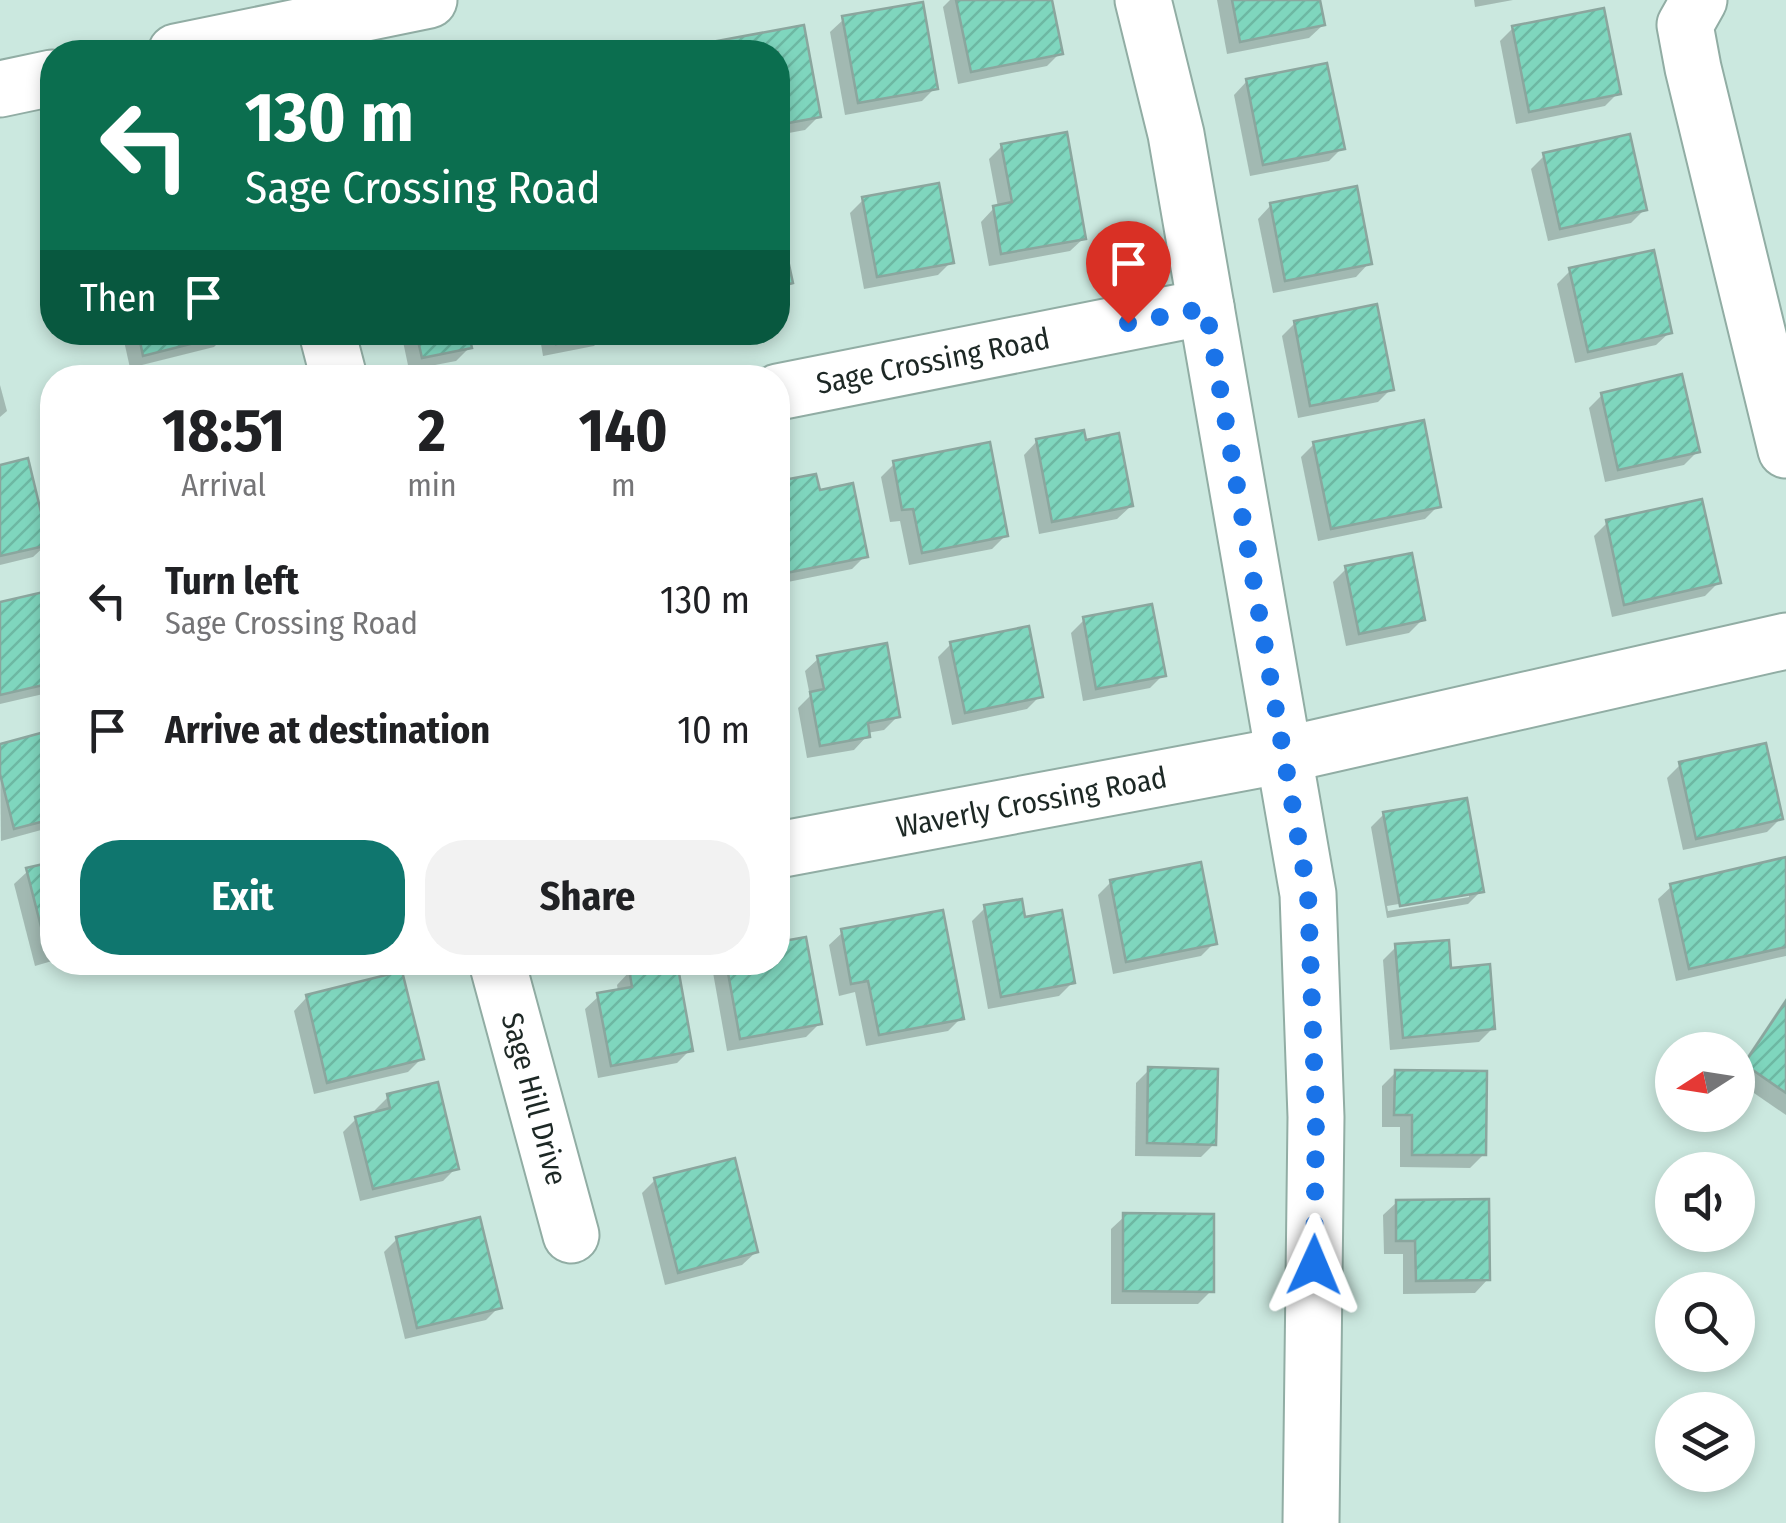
<!DOCTYPE html>
<style>
:root{--surface:#fff;--page:#f2f2f2;--text:#202124;--muted:#757577;--accent:#0f766e}
body{margin:0;font-family:"Fira Sans Condensed",sans-serif;background:var(--page);color:var(--text);height:100vh;display:flex;flex-direction:column;font-size:38px;white-space:nowrap}
*{box-sizing:border-box;margin:0}
p{font-size:32px;color:var(--muted)}
.icon{flex:none;width:55px;height:55px;fill:none;stroke:currentColor;stroke-width:2;stroke-linecap:round;stroke-linejoin:round}
.map{position:relative;flex:1;overflow:hidden}
.drawer{position:absolute;left:40px;top:365px;width:750px;height:610px;display:flex;flex-direction:column;background:var(--surface);border-radius:40px;box-shadow:0 5px 15px #0003}
.drawer>*{flex:none}
.guide{position:absolute;left:40px;top:40px;width:750px;height:305px;border-radius:40px;box-shadow:0 5px 15px #0003;background:#0b6e4f;color:#fff;overflow:hidden}
.needle{width:65px;rotate:258deg}
.buttons{position:absolute;left:1655px;top:1032px;display:grid;gap:20px}
.buttons a{display:grid;place-items:center;width:100px;height:100px;border-radius:50%;background:var(--surface);box-shadow:0 5px 15px #0003;font-size:50px}
.pin{position:absolute;display:grid;place-items:center;width:85px;height:85px;color:#fff;margin:-102px -42px;border-radius:50% 50% 50% 0;rotate:-45deg;box-shadow:0 0 10px #0007}
.pin .icon{rotate:45deg}
.me{position:absolute;width:110px;margin:-55px;rotate:1deg;stroke-linejoin:round;filter:drop-shadow(0 0 8px #0008)}
.turn{display:flex;align-items:center;gap:35px;height:210px;padding:0 40px;font-size:45px}
.turn .icon{width:130px;height:130px;stroke-width:2.5}
.turn b{display:block;font-size:70px;line-height:85px}
.then{display:flex;align-items:center;height:95px;padding:0 40px;background:#0003;gap:20px;font-size:38px}
.eta{display:flex;justify-content:space-evenly;align-items:center;height:170px;text-align:center}
.eta b{font-size:60px;font-weight:700;line-height:70px}
.primary-button{display:flex;gap:20px;margin-top:auto;padding:20px 40px}
.primary-button a{flex:1;height:115px;border-radius:40px;background:var(--accent);color:#fff;font-size:40px;font-weight:700;line-height:115px;text-align:center}
.primary-button a+a{background:var(--page);color:var(--text)}
ul{padding:0;list-style:none}
li{display:flex;align-items:center;gap:30px;height:130px;padding:0 40px}
li div{flex:1}
li b{display:block;font-size:38px}
li em{font-style:normal}
.map>svg:first-child{display:block}
</style>
<div class="map">
<svg width="1786" height="1523" viewBox="0 0 1786 1523">
<defs>
<pattern id="building-hatch" width="6" height="6" patternUnits="userSpaceOnUse" patternTransform="scale(2.5)"><rect width="6" height="6" fill="#7fd6be"/><path d="M-1 1l2-2M0 6l6-6M5 7l2-2" fill="none" stroke="#6db8a3"/></pattern>
</defs>
<rect width="100%" height="100%" fill="#cbe8df"/>
<g fill="#0003" fill-rule="evenodd">
<path d="M950 0H1050L1060 53 1047 66 958 84 943 7Z"/>
<path d="M1217 0H1318L1323 25 1309 38 1227 54Z"/>
<path d="M1474 0H1513L1475 7Z"/>
<path d="M844 19 935 88 922 101 845 115 830 32Z"/>
<path d="M802 27 819 116 805 130 778 135V52H709L718 43Z"/>
<path d="M1513 28 1618 93 1605 106 1516 124 1500 41Z"/>
<path d="M1247 81 1342 148 1329 161 1250 176 1234 95Z"/>
<path d="M1002 146 1084 238 1070 251 989 266 981 222 994 208 998 207 989 159Z"/>
<path d="M1545 155 1644 210 1631 223 1548 241 1531 169Z"/>
<path d="M863 200 951 262 938 275 864 289 850 213Z"/>
<path d="M1271 205 1369 263 1356 277 1273 293 1258 219Z"/>
<path d="M778 225 791 283 778 296Z"/>
<path d="M1571 270 1670 332 1656 345 1575 363 1557 284Z"/>
<path d="M1295 323 1391 389 1378 402 1298 418 1282 336Z"/>
<path d="M122 332H227L228 333 214 347 130 368Z"/>
<path d="M401 332H503L497 339 468 344 469 348 456 361 409 370Z"/>
<path d="M539 332H607V333L594 346 543 356Z"/>
<path d="M0 385 7 411 0 417Z"/>
<path d="M1602 395 1697 452 1684 465 1605 482 1589 408Z"/>
<path d="M1037 441 1084 443 1131 506 1117 519 1039 534 1024 455Z"/>
<path d="M1314 444 1438 506 1425 519 1318 541 1301 457Z"/>
<path d="M894 464 1005 536 992 549 909 565 900 521 890 522 881 477Z"/>
<path d="M0 468 47 544 33 557 0 565Z"/>
<path d="M814 477 818 493 865 556 852 569 778 584V484Z"/>
<path d="M1607 523 1719 582 1705 596 1612 617 1594 536Z"/>
<path d="M1346 569 1422 620 1409 633 1346 646 1333 582Z"/>
<path d="M52 593V692L0 704V605Z"/>
<path d="M1084 620 1163 675 1150 688 1083 701 1071 633Z"/>
<path d="M951 644 1040 696 1027 709 952 725 938 657Z"/>
<path d="M819 658 898 716 884 730 867 733V736L854 750 807 758 798 708 810 696 805 671Z"/>
<path d="M52 732V827L1 841 0 746Z"/>
<path d="M1681 764 1781 818 1767 832 1683 850 1667 778Z"/>
<path d="M1384 814 1481 891 1468 904 1387 918 1371 827ZM1469 892V897L1388 911 1387 906Z"/>
<path d="M1786 860V956L1676 981 1658 899 1672 886Z"/>
<path d="M52 864V961L35 966 14 884 28 871Z"/>
<path d="M1111 882 1214 943 1201 956 1113 974 1098 895Z"/>
<path d="M985 908 1023 920 1073 982 1059 996 988 1009 972 921Z"/>
<path d="M843 932 961 1018 948 1031 866 1046 855 992 839 996 829 945Z"/>
<path d="M804 940 820 1023 806 1037 727 1051 712 967 716 962H778V945Z"/>
<path d="M1396 947 1449 970 1493 1028 1479 1042 1390 1050 1383 960Z"/>
<path d="M630 971 690 1050 677 1063 598 1078 585 1009 599 996 618 992 617 985Z"/>
<path d="M307 997 421 1059 408 1072 314 1094 294 1011Z"/>
<path d="M1786 998V1115L1738 1082V1070Z"/>
<path d="M1149 1070 1214 1144 1201 1157 1135 1156 1136 1083Z"/>
<path d="M1396 1072 1484 1154 1470 1168 1400 1167V1127H1382V1086Z"/>
<path d="M388 1097 456 1168 443 1181 360 1201 343 1132 356 1119 376 1114 375 1110Z"/>
<path d="M655 1180 756 1252 742 1265 665 1285 642 1193Z"/>
<path d="M1397 1202 1488 1279 1475 1293 1403 1294V1254H1384L1383 1215Z"/>
<path d="M1125 1216 1211 1291 1198 1304H1111V1229Z"/>
<path d="M397 1239 499 1307 486 1320 405 1339 384 1252Z"/>
</g>
<g fill="url(#building-hatch)" stroke="#8ba69e" stroke-width="2.5">
<path d="M956 0H1052L1063 54 971 72Z"/>
<path d="M1232 0H1320L1325 25 1240 42Z"/>
<path d="M923 2 938 89 858 103 842 16Z"/>
<path d="M1604 8 1621 94 1529 112 1512 26Z"/>
<path d="M804 25 821 117 778 125V52H719L717 41Z"/>
<path d="M1327 63 1345 149 1263 165 1246 79Z"/>
<path d="M1067 132 1086 239 1001 254 993 206 1012 202 1001 144Z"/>
<path d="M1630 134 1647 210 1560 229 1543 153Z"/>
<path d="M939 183 954 263 877 277 862 197Z"/>
<path d="M1357 186 1372 264 1285 281 1270 203Z"/>
<path d="M778 214 793 283 778 287Z"/>
<path d="M1654 250 1672 333 1588 352 1569 268Z"/>
<path d="M1377 304 1394 390 1310 406 1294 321Z"/>
<path d="M138 332H230V334L143 356Z"/>
<path d="M416 332H481L469 335 472 348 422 358Z"/>
<path d="M554 332H609L610 334 556 344Z"/>
<path d="M1682 374 1700 452 1618 470 1601 393Z"/>
<path d="M1424 420 1441 507 1331 529 1313 442Z"/>
<path d="M1084 430 1086 440 1119 433 1133 506 1052 522 1036 439Z"/>
<path d="M990 442 1008 536 922 553 913 509 902 510 893 461Z"/>
<path d="M28 458 49 545 0 556V465Z"/>
<path d="M816 474 820 490 853 483 868 557 786 573 778 531V481Z"/>
<path d="M1702 499 1721 583 1624 605 1606 520Z"/>
<path d="M1412 553 1425 620 1359 634 1345 566Z"/>
<path d="M52 590V683L0 695V602Z"/>
<path d="M1152 604 1166 676 1096 689 1083 617Z"/>
<path d="M1029 626 1043 697 965 713 950 642Z"/>
<path d="M887 643 900 717 868 723 870 737 820 746 810 692 824 689 817 656Z"/>
<path d="M52 730V819L14 829 0 774V744Z"/>
<path d="M1766 743 1783 819 1696 839 1679 762Z"/>
<path d="M1467 798 1484 892 1400 906 1383 812Z"/>
<path d="M1786 857V947L1689 969 1670 884Z"/>
<path d="M52 862V953L48 954 26 868Z"/>
<path d="M1201 862 1217 944 1126 962 1110 880Z"/>
<path d="M1022 899 1025 917 1062 910 1075 983 1001 997 984 905Z"/>
<path d="M943 910 964 1019 879 1035 868 981 851 984 841 929Z"/>
<path d="M806 937 822 1024 740 1039 726 962H778V942Z"/>
<path d="M1449 940 1451 968 1490 964 1495 1029 1403 1038 1395 944Z"/>
<path d="M665 962H677L693 1051 611 1066 597 993 632 987 629 969Z"/>
<path d="M402 971 424 1059 327 1083 306 995Z"/>
<path d="M1786 1001V1093L1744 1064Z"/>
<path d="M1148 1067 1218 1069 1216 1145 1147 1143Z"/>
<path d="M1395 1070 1487 1071 1486 1155H1412V1115H1394Z"/>
<path d="M438 1082 459 1169 373 1189 355 1117 390 1108 387 1094Z"/>
<path d="M735 1158 758 1252 678 1273 654 1178Z"/>
<path d="M1489 1199 1490 1280 1416 1281 1415 1241H1396V1200Z"/>
<path d="M1123 1213 1214 1214V1292L1123 1291Z"/>
<path d="M480 1217 502 1308 417 1328 396 1237Z"/>
</g>
<g fill="none" stroke-linecap="round" stroke-linejoin="round">
<g stroke="#91ada4" stroke-width="59">
<g id="minor">
<path d="M1143 0 1176 134 1308 894 1316 1117 1311 1523"/>
<path d="M1699 0 1685 25 1693 68 1786 450"/>
<path d="M176 52 429 0"/>
<path d="M0 89 52 78"/>
<path d="M327 332 339 378"/>
<path id="s1" d="M778 392 1206 307"/>
<path id="s2" d="M778 850 1284 755 1786 641"/>
<path id="s3" d="M497 962 571 1235"/>
</g>
</g>
<use href="#minor" stroke="#fff" stroke-width="55"/>
</g>
<g fill="none" stroke-linecap="round" stroke-linejoin="round">
<path stroke="#1a73e8" stroke-width="18" stroke-dasharray="0 32.4" d="M1128 323 1206 308 1308 894 1316 1117 1314 1265"/>
</g>
<g text-anchor="middle" dominant-baseline="central" stroke-width="8" stroke-linejoin="round" paint-order="stroke">
<g font-size="30" fill="#1d2825" stroke="#cbe8df">
<text stroke="none"><textPath href="#s1" startOffset="158">Sage Crossing Road</textPath></text>
<text stroke="none"><textPath href="#s2" startOffset="258">Waverly Crossing Road</textPath></text>
<text stroke="none"><textPath href="#s3" startOffset="142">Sage Hill Drive</textPath></text>
</g>
</g>
</svg>
<div class="buttons">
<a><svg class="needle" viewBox="-14 -14 28 28"><path d="M0-13l5 13h-10z" fill="#e53935"/><path d="M0 13l5-13h-10z" fill="#757577"/></svg></a>
<a><svg class="icon" aria-label="sound" viewBox="0 0 24 24"><path d="M4 9h4l5-4v14l-5-4H4zM17 9q2 3 0 6"/></svg></a>
<a><svg class="icon" aria-label="search" viewBox="0 0 24 24"><circle cx="10" cy="10" r="6"/><path d="M15 15l6 6"/></svg></a>
<a><svg class="icon" aria-label="layers" viewBox="0 0 24 24"><path d="M12 4l9 5-9 5-9-5zM3 14l9 5 9-5"/></svg></a>
</div>
<div class="pin" style="left:1128px;top:323px;background:#d93025"><svg class="icon" aria-label="arrive" viewBox="0 0 24 24"><path d="M6 21V4h12l-3 4 3 4H6"/></svg></div>
<svg class="me" style="left:1314px;top:1265px" viewBox="-20 -20 40 40"><path d="M0-17L14 15 0 8-14 15z" fill="#1a73e8" stroke="#fff" stroke-width="4"/></svg>
<div class="guide">
<div class="turn"><svg class="icon" aria-label="left" viewBox="0 0 24 24"><path d="M17 20v-9H6M10 6l-5 5 5 5"/></svg><div><b>130 m</b>Sage Crossing Road</div></div>
<div class="then">Then<svg class="icon" aria-label="arrive" viewBox="0 0 24 24"><path d="M6 21V4h12l-3 4 3 4H6"/></svg></div>
</div>
<section class="drawer">
<div class="eta">
<div><b>18:51</b><p>Arrival</p></div>
<div><b>2</b><p>min</p></div>
<div><b>140</b><p>m</p></div>
</div>
<ul>
<li><svg class="icon" aria-label="left" viewBox="0 0 24 24"><path d="M17 20v-9H6M10 6l-5 5 5 5"/></svg><div><b>Turn left</b><p>Sage Crossing Road</p></div><em>130 m</em></li>
<li><svg class="icon" aria-label="arrive" viewBox="0 0 24 24"><path d="M6 21V4h12l-3 4 3 4H6"/></svg><div><b>Arrive at destination</b></div><em>10 m</em></li>
</ul>
<div class="primary-button"><a>Exit</a><a>Share</a></div>
</section>
</div>
